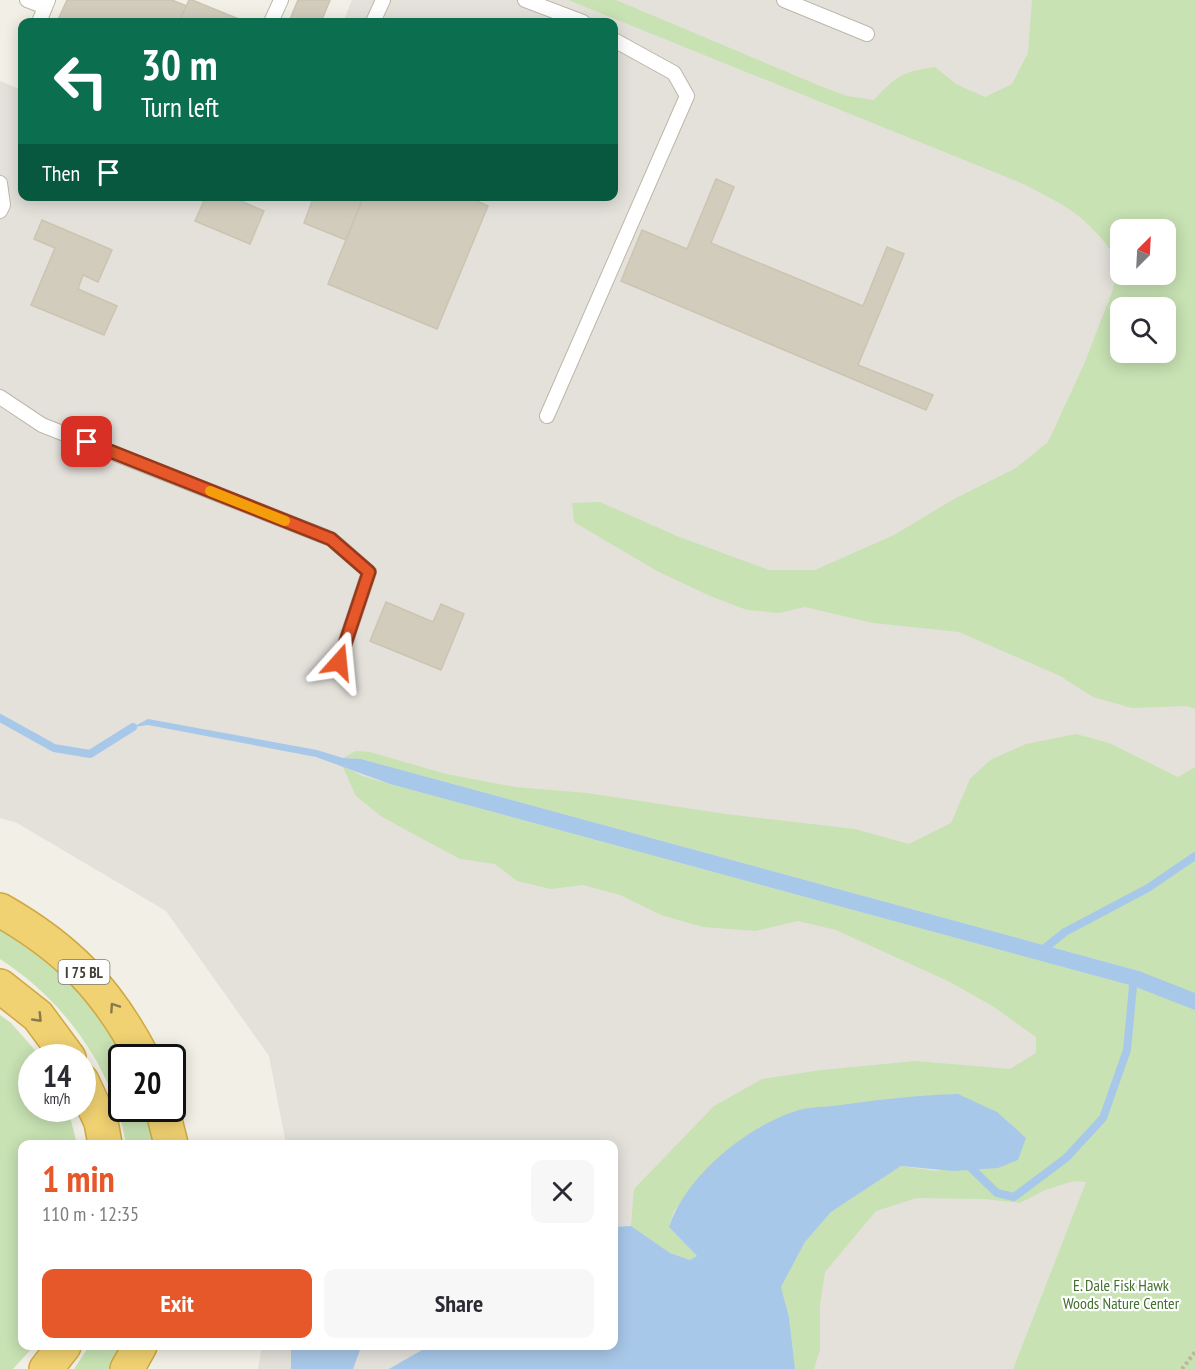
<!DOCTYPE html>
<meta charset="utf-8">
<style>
:root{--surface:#fff;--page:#f7f7f7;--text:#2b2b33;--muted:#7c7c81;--accent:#e65729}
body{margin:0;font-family:"PT Sans Narrow",sans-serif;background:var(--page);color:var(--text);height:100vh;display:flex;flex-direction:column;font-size:22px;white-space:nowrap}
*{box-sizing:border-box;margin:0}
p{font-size:20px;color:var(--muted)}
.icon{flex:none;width:33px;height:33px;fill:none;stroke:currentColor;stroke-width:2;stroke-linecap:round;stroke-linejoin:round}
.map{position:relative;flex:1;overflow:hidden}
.details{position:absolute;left:18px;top:1140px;width:600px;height:210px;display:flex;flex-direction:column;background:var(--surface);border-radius:12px;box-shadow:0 3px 15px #0003}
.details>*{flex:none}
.guide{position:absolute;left:18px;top:18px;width:600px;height:183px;border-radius:12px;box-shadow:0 3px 15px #0003;background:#0b6e4f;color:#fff;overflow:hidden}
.needle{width:39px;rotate:24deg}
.tools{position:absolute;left:1110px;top:219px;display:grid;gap:12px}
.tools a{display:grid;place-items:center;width:66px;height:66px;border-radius:12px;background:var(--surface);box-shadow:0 3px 15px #0003;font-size:30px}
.speed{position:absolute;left:18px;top:1044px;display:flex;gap:12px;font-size:30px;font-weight:700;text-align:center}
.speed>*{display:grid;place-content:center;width:78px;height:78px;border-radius:50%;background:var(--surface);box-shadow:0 3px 15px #0003;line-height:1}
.speed small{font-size:15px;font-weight:400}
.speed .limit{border:3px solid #111;border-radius:9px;background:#fff;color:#111}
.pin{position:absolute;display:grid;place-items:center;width:51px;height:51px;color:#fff;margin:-26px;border-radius:12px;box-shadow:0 3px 9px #0006}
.me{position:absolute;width:66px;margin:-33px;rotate:18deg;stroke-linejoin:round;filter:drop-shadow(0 0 4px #0008)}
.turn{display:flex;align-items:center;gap:21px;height:126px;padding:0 24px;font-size:27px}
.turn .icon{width:78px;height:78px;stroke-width:2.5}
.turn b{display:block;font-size:42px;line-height:51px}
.then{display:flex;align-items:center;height:57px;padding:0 24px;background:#0003;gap:12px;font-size:22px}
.round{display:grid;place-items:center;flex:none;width:63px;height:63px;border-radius:12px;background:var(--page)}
.overview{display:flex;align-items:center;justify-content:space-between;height:102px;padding:0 24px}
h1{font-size:36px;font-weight:800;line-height:45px;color:var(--accent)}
.primary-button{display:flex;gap:12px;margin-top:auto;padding:12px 24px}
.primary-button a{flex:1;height:69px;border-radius:12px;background:var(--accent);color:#fff;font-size:24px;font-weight:800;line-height:69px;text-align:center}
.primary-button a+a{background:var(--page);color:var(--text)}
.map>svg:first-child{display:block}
</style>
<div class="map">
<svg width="1195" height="1369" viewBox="0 0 1195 1369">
<rect width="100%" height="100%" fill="#f2efe6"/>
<path fill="#e4e1db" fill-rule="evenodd" d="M352 0H1195V906L1013 1369H258L262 1346H614V1144H286L269 1056 166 911 17 823 0 818V81L22 90V196H614V22H343ZM1120 230H1166V274H1120ZM1120 308H1166V352H1120Z"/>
<g fill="#c8e2b3" fill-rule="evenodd">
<path d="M568 0H616L818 85 847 96 874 100C897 75 902 72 935 67L956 84 985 97 1012 84 1028 53 1032 0H1195V709L1187 706 1132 708 1093 697 1060 676 959 632 873 623 805 607 779 613 747 610 710 596 657 571 574 522 572 503 600 502 677 536 769 570H815L894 535 954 499 1016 468 1048 442 1085 362 1113 289 1120 263C1087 216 1071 208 1021 183ZM1120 230H1166V274H1120ZM1120 308H1166V352H1120Z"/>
<path d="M1076 734 1109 743 1178 777 1195 767V1369H1013L1086 1182 1074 1181 1045 1190 1020 1203 984 1199 917 1198 876 1211 825 1272 820 1305V1350L814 1369H795L789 1317 781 1287 805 1242 831 1212 901 1166 935 1171 1018 1160 703 1174 674 1211 669 1227 697 1256 690 1260 670 1253 631 1226 634 1189 714 1106 762 1079 821 1070 916 1061 1010 1069 1036 1053V1037L994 1007 950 982 836 930 798 921 756 931 703 927 661 915 620 895 583 885 551 889 517 881 495 864 460 859 382 817 356 796 342 765 362 776 390 784 1133 986 1159 996 1139 971 361 759 343 758 356 751 370 752 446 774 516 787 587 793 726 814 855 829 909 844 951 823 970 779 990 760 1026 744Z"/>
<path d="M0 927C35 950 72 975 96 1009 107 1025 115 1042 125 1057L122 1058V1108L146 1109 154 1144H126C114 1069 64 1000 0 959Z"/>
<path d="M0 1015 11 1023 41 1057 32 1058V1108L68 1109 77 1144H22V1346H34L13 1369H0Z"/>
<path d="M89 1346H124L110 1369H74Z"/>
</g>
<g fill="#a8c8e9">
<path d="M148 719 317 750 343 758 361 759 1139 971 1195 993V1010L1133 986 390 784 316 757 148 725 133 727Z"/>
<path d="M958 1094 997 1112 1026 1138 1018 1160 998 1168 953 1171 901 1166 831 1212 805 1242 781 1287 789 1317 795 1369H389L429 1346H614V1227L631 1226 670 1253 690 1260 697 1256 669 1227C686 1176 744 1129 793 1112 806 1107 821 1107 834 1106 876 1100 916 1095 958 1094Z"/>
<path d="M291 1346H359L360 1350 353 1369H291Z"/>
</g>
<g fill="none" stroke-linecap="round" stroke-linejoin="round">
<g stroke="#a8c8e9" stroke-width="8">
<path d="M0 718 54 748 90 754 133 727"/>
<path d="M1046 947 1065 932 1148 888 1195 856"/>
<path d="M967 1164 997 1193 1014 1197 1066 1158 1103 1118 1127 1050 1133 986"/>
</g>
</g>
<g fill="#d2ccbd" stroke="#ccc4b1" stroke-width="1.5">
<path d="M67 0H172L189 7 182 22H57Z"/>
<path d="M189 0H192L246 22H179Z"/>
<path d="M298 0H330L321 22H289Z"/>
<path d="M716 179 734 187 711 243 863 306 887 247 904 254 858 365 933 395 926 410 621 281 642 230 687 249Z"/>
<path d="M206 196H229L264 211 250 244 195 221Z"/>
<path d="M314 196H364L346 240 304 223Z"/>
<path d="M364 196H465L488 206 437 329 328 284Z"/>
<path d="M42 220 112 250 98 282 83 275 78 289 117 306 104 335 31 305 55 248 34 239Z"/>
<path d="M386 602 433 622 441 604 464 614 441 670 370 641Z"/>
</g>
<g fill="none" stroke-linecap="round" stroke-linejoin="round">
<g stroke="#bcb7aa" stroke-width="16">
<g id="service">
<path d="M27 0 45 7"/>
<path d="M525 0 583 22"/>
<path d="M784 0 867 34"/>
<path d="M39 22 48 0"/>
<path d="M271 22 281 0"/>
<path d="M373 22 383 0"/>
<path d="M0 183 3 205 0 211"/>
<path d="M0 397 42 425 331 539 369 572 339 662"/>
<path d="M547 416 687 96 674 73 614 40"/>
</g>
</g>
<g stroke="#cfa843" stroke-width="36">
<g id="motorway">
<path d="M0 910C67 948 107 989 143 1058"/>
<path d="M0 986 38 1016 69 1058"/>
<path d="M82 1081 101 1122 105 1144"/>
<path d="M162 1108 171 1144"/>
<path d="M46 1369 64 1346"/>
<path d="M127 1369 140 1346"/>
</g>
</g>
<path stroke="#bdb49c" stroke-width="4" stroke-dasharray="3 3" stroke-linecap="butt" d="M1182 1369 1195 1352"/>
<use href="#service" stroke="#fff" stroke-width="14"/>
<use href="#motorway" stroke="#f1d272" stroke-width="33"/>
</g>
<defs><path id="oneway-chevron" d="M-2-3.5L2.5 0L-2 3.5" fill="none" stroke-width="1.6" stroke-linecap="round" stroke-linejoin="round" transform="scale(1.5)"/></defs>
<g stroke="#897a4e">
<use href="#oneway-chevron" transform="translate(114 1007) rotate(-124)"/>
<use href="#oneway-chevron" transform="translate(38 1018) rotate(46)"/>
</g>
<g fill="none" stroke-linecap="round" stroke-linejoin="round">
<g stroke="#96391b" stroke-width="15">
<path id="route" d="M87 442 331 539 369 572 339 662"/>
</g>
<use href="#route" stroke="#e65729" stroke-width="10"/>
<path stroke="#f59e0b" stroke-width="10" d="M210 491 285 521"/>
</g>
<g text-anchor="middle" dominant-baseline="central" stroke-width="4.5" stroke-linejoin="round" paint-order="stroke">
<rect fill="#fff" stroke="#7c7972" stroke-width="1.5" x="58.5" y="960" width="51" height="24" rx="4.5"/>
<g font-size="15" font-weight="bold" fill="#444036">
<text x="84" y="972">I 75 BL</text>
</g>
<g font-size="16" fill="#42702f" stroke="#fff">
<text x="1121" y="1285">E. Dale Fisk Hawk<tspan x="1121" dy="18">Woods Nature Center</tspan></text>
</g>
</g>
</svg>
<div class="tools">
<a><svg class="needle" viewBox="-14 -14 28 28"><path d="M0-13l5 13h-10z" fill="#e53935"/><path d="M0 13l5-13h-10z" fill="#7c7c81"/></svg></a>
<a><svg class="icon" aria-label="search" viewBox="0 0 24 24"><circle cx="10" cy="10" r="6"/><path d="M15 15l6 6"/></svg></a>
</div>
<div class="speed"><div>14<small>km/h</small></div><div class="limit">20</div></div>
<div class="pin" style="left:87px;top:442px;background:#d93025"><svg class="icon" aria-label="arrive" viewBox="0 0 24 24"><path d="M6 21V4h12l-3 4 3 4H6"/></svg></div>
<svg class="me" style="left:339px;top:662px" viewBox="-20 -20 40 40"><path d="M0-17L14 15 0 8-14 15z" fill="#e65729" stroke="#fff" stroke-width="4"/></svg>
<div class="guide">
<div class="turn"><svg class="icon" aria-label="left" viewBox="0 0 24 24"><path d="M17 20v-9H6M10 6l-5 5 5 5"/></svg><div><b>30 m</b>Turn left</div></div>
<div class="then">Then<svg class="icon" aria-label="arrive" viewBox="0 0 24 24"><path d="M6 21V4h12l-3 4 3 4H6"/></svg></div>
</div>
<section class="details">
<div class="overview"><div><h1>1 min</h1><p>110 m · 12:35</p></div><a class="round"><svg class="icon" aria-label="close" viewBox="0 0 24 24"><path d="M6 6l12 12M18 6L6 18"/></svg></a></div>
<div class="primary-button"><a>Exit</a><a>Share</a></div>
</section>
</div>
